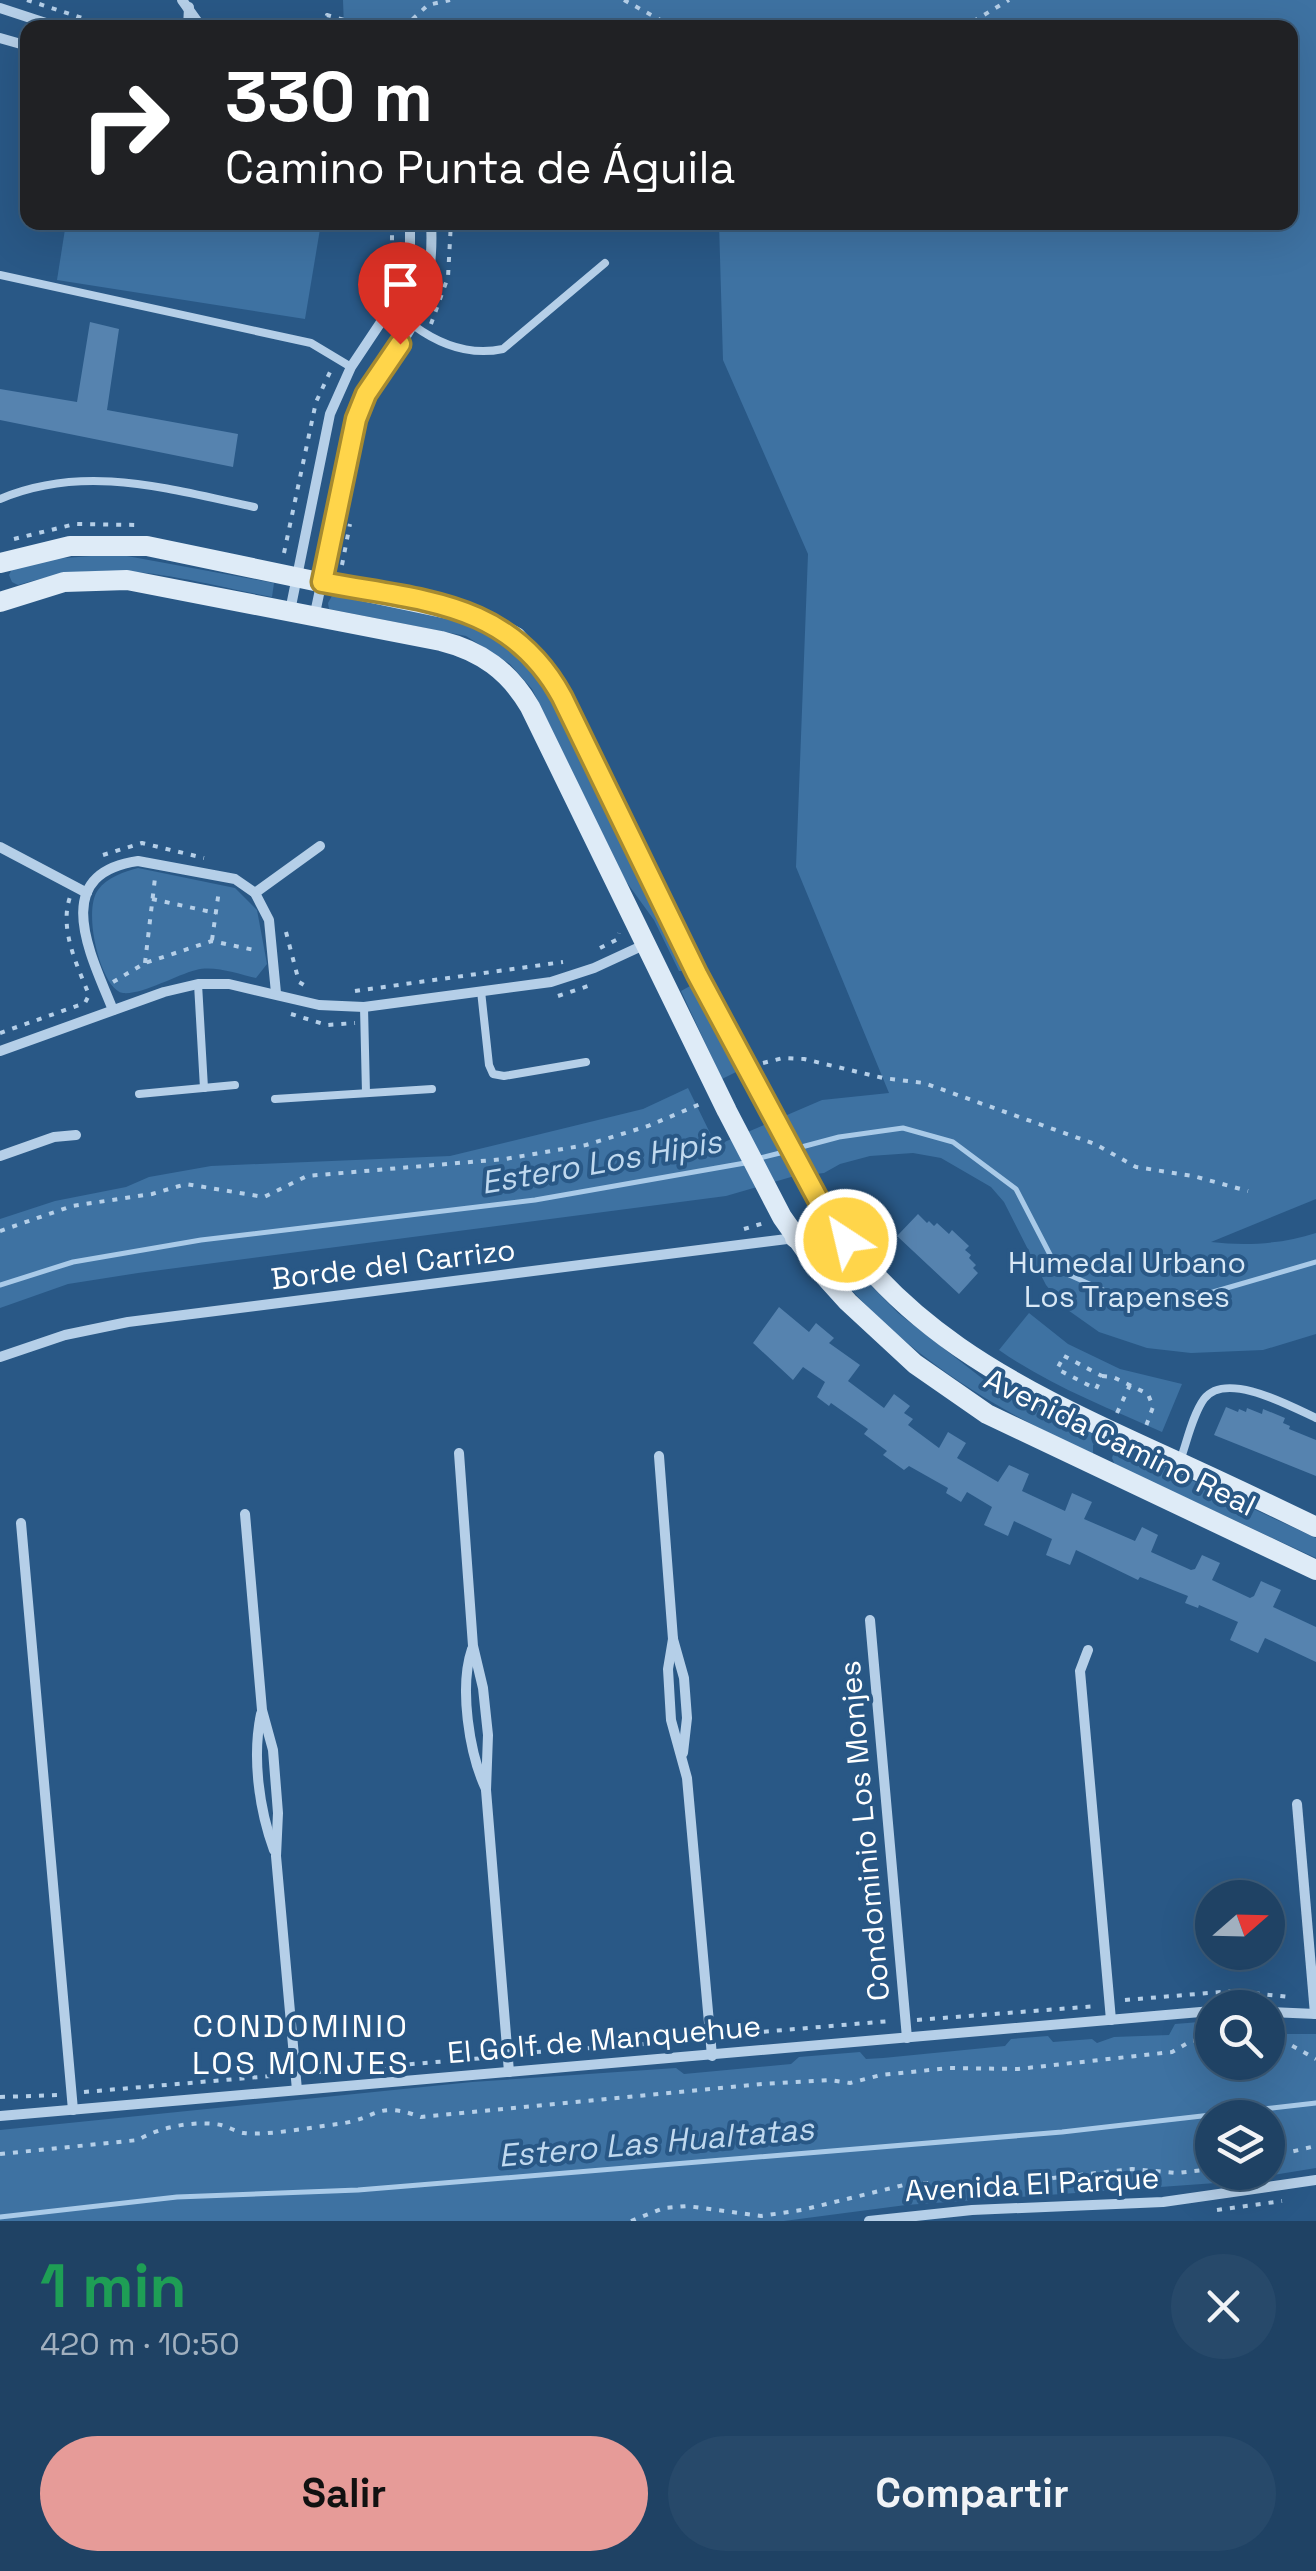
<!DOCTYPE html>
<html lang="es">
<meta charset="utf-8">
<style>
:root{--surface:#1f4264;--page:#27496a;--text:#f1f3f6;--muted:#a1b0bf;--line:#3c5b78;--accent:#e69b98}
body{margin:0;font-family:"Space Grotesk",sans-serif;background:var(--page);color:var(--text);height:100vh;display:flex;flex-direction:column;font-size:38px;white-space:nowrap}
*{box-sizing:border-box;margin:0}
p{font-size:32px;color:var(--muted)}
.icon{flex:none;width:55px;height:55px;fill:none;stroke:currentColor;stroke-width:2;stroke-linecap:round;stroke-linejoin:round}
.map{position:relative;height:2221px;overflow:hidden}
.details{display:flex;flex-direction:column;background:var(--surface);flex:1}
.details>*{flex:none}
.banner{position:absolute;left:20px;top:20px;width:1278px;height:210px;border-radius:20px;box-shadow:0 10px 40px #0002,0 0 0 2px var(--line);background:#202124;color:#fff;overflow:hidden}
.needle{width:65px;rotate:70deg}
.buttons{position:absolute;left:1195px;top:1880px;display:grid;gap:20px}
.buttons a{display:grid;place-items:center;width:90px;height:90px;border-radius:50%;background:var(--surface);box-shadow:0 10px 40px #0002,0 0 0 2px var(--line);font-size:50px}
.pin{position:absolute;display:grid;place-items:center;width:85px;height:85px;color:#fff;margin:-102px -42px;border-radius:50% 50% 50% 0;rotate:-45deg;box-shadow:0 0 10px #0007}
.pin .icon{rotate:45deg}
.me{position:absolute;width:110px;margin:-55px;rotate:325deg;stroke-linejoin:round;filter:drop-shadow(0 0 8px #0008)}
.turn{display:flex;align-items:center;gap:35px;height:210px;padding:0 40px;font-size:45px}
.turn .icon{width:130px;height:130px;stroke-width:2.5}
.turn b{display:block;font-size:70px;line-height:85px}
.round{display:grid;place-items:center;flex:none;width:105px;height:105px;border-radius:52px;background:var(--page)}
.head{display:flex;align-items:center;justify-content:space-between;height:170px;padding:0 40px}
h1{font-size:60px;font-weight:700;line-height:75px;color:#1e9e55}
.cta{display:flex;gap:20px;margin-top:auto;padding:20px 40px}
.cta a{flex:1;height:115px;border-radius:60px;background:var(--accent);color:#111;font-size:40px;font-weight:700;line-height:115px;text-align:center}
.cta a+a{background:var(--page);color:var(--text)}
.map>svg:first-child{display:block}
</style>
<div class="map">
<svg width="1316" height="2221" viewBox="0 0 1316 2221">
<rect width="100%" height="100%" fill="#295886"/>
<g fill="#3e72a2" fill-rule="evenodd">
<path d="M343 0H1316V1199L1211 1242C1246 1246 1283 1244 1316 1233V1334L1263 1350 1191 1353 1147 1348 1099 1332 1065 1308 1046 1285 1004 1202 991 1187 941 1158 913 1153 870 1156 840 1164 824 1173 791 1177 726 1196 138 1273 68 1284 0 1308V1219L55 1201 126 1187 149 1177 211 1166 450 1156 643 1109 688 1088 712 1137 722 1143 822 1100 889 1093 796 867 808 554 723 360 719 223 1290 222V28H344Z"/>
<path d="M66 223H321L305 319 57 280Z"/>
<path d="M116 554 274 583 272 597C178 579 114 555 18 585L12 582 9 575 12 569 53 559Z"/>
<path d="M333 594C415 611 483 611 541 678L685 968 683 971H679L654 920 625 880 532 689 510 664 466 636 329 609 328 603Z"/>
<path d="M138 868 235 888 257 910 267 964 256 978C238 974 214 965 196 970 176 975 142 995 123 993 101 990 82 911 98 890 107 877 124 872 138 868Z"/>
<path d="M692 985 738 1071 722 1079 681 991Z"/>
<path d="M822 1250 845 1259 898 1313 983 1379 1101 1438 1093 1445V1454C1000 1412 916 1362 848 1286 838 1275 824 1262 822 1250Z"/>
<path d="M1029 1313 1068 1344 1120 1369 1182 1384 1162 1432C1106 1407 1049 1385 999 1350Z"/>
<path d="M1122 1448 1316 1538V1558L1115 1465 1112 1458 1115 1449Z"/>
<path d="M1212 2021V2062H1268V2028L1271 2034H1316V2168L1230 2182 906 2205 784 2221H0V2130L472 2082 676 2068 684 2074 791 2064 799 2057 860 2052 866 2059 883 2058 1005 2046 1011 2039 1048 2036 1053 2042 1092 2039 1097 2043 1114 2037 1169 2035 1175 2024ZM1212 2118H1268V2172H1212Z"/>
</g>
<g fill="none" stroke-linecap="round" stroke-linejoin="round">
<g stroke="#a9cae8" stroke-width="5">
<path d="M794 1149 839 1137 903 1128 953 1142 1016 1189 1058 1270 1121 1298 1213 1292 1316 1262"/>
<path d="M760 1158 784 1152"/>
<path d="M0 1285 73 1262 201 1240 535 1200 745 1163"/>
<path d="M0 2217 177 2197 358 2190 1062 2132 1316 2103"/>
</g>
</g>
<g fill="#5683af">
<path d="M90 322 119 329 107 410 238 434 233 467 0 420V389L77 402Z"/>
<path d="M918 1214 927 1223 929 1221 934 1226 937 1223 949 1234 952 1230 969 1246 965 1250 971 1255 969 1258 976 1265 973 1268 978 1273 959 1294 897 1236Z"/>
<path d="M779 1307 809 1332 816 1323 834 1338 829 1343 860 1365 848 1381 884 1408 894 1394 910 1406 904 1413 913 1419 908 1425 939 1448 948 1432 966 1443 957 1458 998 1482 1009 1465 1029 1474 1022 1491 1065 1511 1072 1493 1092 1502 1084 1519 1135 1541 1142 1527 1158 1535 1151 1552 1191 1570 1195 1569 1202 1555 1220 1563 1212 1580 1250 1598 1254 1596 1261 1581 1281 1590 1273 1607 1316 1627V1662L1265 1638 1258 1653 1230 1640 1238 1622 1199 1605 1198 1608 1185 1603 1188 1596 1140 1577 1138 1580 1076 1550 1070 1565 1046 1555 1052 1539 1014 1521 1008 1536 984 1525 992 1507 967 1492 961 1502 946 1493 948 1488 909 1466 904 1470 883 1455 887 1451 864 1434 868 1429 831 1403 829 1406 817 1397 825 1382 803 1367 793 1380 753 1343Z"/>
<path d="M1226 1407 1238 1412 1239 1409 1246 1412 1247 1408 1262 1414 1263 1409 1285 1418 1283 1423 1290 1426 1289 1429 1316 1440V1476L1214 1435Z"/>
</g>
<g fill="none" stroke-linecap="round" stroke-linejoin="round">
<g stroke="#b5cfe8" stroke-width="4" stroke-dasharray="5 8" stroke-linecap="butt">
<path d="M27 0 113 28"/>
<path d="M624 0 675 28"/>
<path d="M322 28 327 15 372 28"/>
<path d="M403 28 428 5 450 0"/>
<path d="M962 28 1009 0"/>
<path d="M383 291 392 260V222"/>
<path d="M431 324 448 277 451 222"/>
<path d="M14 539 75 524 137 525"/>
<path d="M284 553 316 402 331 370"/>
<path d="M342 565 350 524"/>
<path d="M103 855 142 843 204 858"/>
<path d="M152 899 216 913"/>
<path d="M286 932 299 982 306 986"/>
<path d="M212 940 219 890"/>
<path d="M600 948 618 939 619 933"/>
<path d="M145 963 155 878"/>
<path d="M113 982 145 963 212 941 259 951"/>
<path d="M355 991 563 962"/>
<path d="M558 996 591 985"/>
<path d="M291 1014 327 1025 355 1023"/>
<path d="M0 1033 85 1003 89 995C77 965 59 929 70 897"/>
<path d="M763 1063 783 1058 804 1059 883 1078 924 1083 1095 1144 1136 1167 1193 1176 1248 1191"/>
<path d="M744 1229 764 1223"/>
<path d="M0 1231 72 1206 152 1194 186 1184 264 1197 307 1176 505 1159 586 1145 648 1126 705 1102"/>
<path d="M1064 1356 1102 1376 1096 1389 1057 1369Z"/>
<path d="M1102 1376 1113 1377 1148 1394 1153 1407 1146 1426"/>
<path d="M1117 1413 1130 1385"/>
<path d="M1125 2000 1233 1991 1289 1997"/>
<path d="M917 2020 1097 2006"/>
<path d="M725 2035 890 2021"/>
<path d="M1268 2037 1282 2040 1316 2059"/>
<path d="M523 2053 697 2040"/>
<path d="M306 2073 496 2057"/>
<path d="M84 2092 283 2075"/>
<path d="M0 2097 60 2095"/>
<path d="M0 2154 138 2140C159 2127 196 2120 221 2125 229 2127 236 2132 244 2133 267 2136 313 2127 338 2124 379 2119 374 2100 421 2117L762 2084 830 2080 850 2083 881 2075 950 2068 1018 2069 1172 2052 1191 2041 1212 2038"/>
<path d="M1268 2157 1316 2146"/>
<path d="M1217 2210 1282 2201"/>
<path d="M631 2221 664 2208 687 2206 761 2216 802 2210 912 2183 1024 2185 1053 2178 1132 2169 1177 2173 1212 2169"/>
</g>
<g stroke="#b5cfe8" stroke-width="8">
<path d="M0 275 311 343 351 367"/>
<path d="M413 325C440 345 470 356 503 349L605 263"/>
<path d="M0 499C85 463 168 489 254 507"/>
<path d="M198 984 204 1088"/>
<path d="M481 991 489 1065 493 1074 504 1076 586 1062"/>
<path d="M364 1007 366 1093"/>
<path d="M139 1094 235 1085"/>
<path d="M275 1099 432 1089"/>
<path d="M1181 1458C1187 1441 1193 1414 1204 1399 1226 1370 1292 1407 1316 1418"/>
</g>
<g stroke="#b5cfe8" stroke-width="10">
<path d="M182 0 202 28"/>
<path d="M0 8 61 28"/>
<path d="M188 28 189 7"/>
<path d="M0 38 28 46"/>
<path d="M290 611 330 414 351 367 399 295 410 257V222"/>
<path d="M314 618 356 419C369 383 396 357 413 324 429 292 433 257 431 222"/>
<path d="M0 847 87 893"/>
<path d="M255 893 320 846"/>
<path d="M113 1010C92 957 47 874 138 861L235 879 255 893 269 920 276 993"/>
<path d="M0 1051 164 992 198 984H229L319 1005 364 1007 551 982 594 968 646 944"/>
<path d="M0 1156 54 1137 76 1135"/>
<path d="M0 1357 65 1335 128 1322 795 1238"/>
<path d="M459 1453 473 1646 483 1688 488 1735 486 1790 509 2072"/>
<path d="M659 1456 673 1639 684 1678 687 1718 683 1753"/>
<path d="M245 1514 262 1710 273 1750 278 1813 276 1856 297 2090"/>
<path d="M21 1523 73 2110"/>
<path d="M870 1620 907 2038"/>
<path d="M673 1639 668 1669 671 1720 687 1778 712 2056"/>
<path d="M472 1649C459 1687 469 1753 486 1789"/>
<path d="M1088 1650 1080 1671 1111 2020"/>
<path d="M261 1714C252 1757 259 1809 274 1850"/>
<path d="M1297 1804 1315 2014"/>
<path d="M1268 2012 1316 2014"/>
<path d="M0 2116 1212 2011"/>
<path d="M869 2221 972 2210 1163 2202 1316 2180"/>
</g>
<g stroke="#deebf7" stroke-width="20">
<path d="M0 563 70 546H147L472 614 516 637 551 677 670 921 811 1188C890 1326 1012 1386 1150 1449 1205 1474 1261 1500 1316 1527"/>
<path d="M0 602 64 582 127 580 441 641C481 651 509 671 530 707L727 1111 782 1217 820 1271 848 1302 915 1364 987 1414 1316 1570"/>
<path d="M795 1238 821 1240 854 1255"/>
</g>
</g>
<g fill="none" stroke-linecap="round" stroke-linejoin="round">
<g stroke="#a68a30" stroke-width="25">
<path id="route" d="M400 344 366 394 356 419 322 582C420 601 509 600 562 697L697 974 820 1203 846 1240"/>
</g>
<use href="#route" stroke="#ffd54a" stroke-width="18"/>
</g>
<g text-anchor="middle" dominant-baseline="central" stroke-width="8" stroke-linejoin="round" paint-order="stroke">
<g font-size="30" fill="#d8e8f6" stroke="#295886">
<text x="1127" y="1262">Humedal Urbano<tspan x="1127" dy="34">Los Trapenses</tspan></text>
</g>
<g font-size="30" fill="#fff" stroke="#295886">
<text transform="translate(393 1264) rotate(-7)">Borde del Carrizo</text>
<text transform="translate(1120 1442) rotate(26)">Avenida Camino Real</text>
<text transform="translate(864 1831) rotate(-95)">Condominio Los Monjes</text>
<text transform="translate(604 2039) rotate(-5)">El Golf de Manquehue</text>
<text transform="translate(1032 2184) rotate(-3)">Avenida El Parque</text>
</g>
<g font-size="32" font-style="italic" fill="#c0d9ef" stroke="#295886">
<text transform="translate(601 1162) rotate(-10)">Estero Los Hipis</text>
<text transform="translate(656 2142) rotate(-5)">Estero Las Hualtatas</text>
</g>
<g font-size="32" letter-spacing="2.5" fill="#fff" stroke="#295886">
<text x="301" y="2026">CONDOMINIO<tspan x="301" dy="37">LOS MONJES</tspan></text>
</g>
</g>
</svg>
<div class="buttons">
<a><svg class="needle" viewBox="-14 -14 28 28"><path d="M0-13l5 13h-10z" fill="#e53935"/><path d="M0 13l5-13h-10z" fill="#a1b0bf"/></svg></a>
<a><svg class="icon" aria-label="search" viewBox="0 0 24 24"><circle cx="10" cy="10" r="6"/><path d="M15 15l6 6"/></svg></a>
<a><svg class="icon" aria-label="layers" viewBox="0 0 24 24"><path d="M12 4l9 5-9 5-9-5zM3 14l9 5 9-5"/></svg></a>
</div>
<div class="pin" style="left:400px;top:344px;background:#d93025"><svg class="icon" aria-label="arrive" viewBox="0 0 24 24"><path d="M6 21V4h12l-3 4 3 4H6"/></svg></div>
<svg class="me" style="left:846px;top:1240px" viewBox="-20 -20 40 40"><circle r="17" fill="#ffd54a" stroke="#fff" stroke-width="3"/><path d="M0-11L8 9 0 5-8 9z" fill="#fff"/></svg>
<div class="banner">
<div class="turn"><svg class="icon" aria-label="right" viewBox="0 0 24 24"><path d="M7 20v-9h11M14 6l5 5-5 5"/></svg><div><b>330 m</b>Camino Punta de Águila</div></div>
</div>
</div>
<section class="details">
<div class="head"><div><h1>1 min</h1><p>420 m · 10:50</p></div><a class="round"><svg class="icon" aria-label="close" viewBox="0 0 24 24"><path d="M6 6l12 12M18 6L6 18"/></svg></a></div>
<div class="cta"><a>Salir</a><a>Compartir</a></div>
</section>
